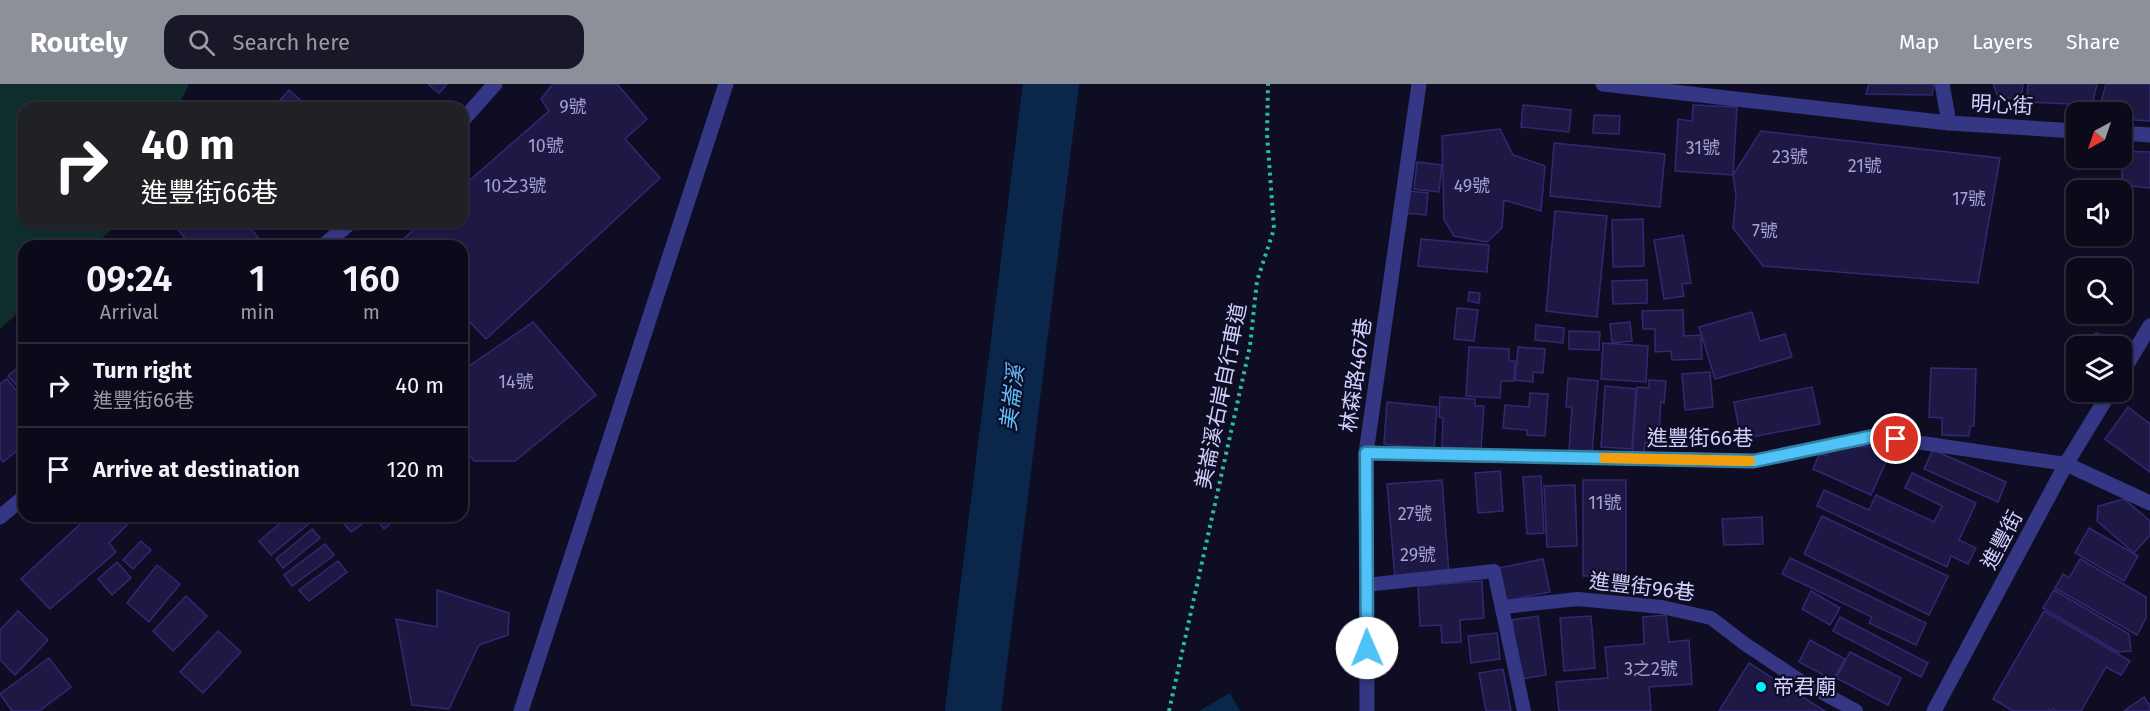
<!DOCTYPE html>
<meta charset="utf-8">
<style>
:root{--surface:#0b0a1b;--page:#191828;--text:#f1f3f6;--muted:#9a9aa3;--line:#2b2b3a;--accent:#8c9099}
body{margin:0;font-family:"Fira Sans","Noto Sans TC",sans-serif;background:var(--page);color:var(--text);height:100vh;display:flex;flex-direction:column;font-size:22px;white-space:nowrap}
*{box-sizing:border-box;margin:0}
p{font-size:20px;color:var(--muted)}
.icon{flex:none;width:33px;height:33px;fill:none;stroke:currentColor;stroke-width:2;stroke-linecap:round;stroke-linejoin:round}
.map{position:relative;flex:1;overflow:hidden}
.sheet{position:absolute;left:18px;top:156px;width:450px;height:282px;display:flex;flex-direction:column;background:var(--surface);border-radius:18px;box-shadow:0 2px 4px #0004,0 0 0 2px var(--line)}
.sheet>*{flex:none}
.guide{position:absolute;left:18px;top:18px;width:450px;height:126px;border-radius:18px;box-shadow:0 2px 4px #0004,0 0 0 2px var(--line);background:#202124;color:#fff;overflow:hidden}
.needle{width:39px;rotate:220deg}
.tools{position:absolute;left:2066px;top:18px;display:grid;gap:12px}
.tools a{display:grid;place-items:center;width:66px;height:66px;border-radius:12px;background:var(--surface);box-shadow:0 2px 4px #0004,0 0 0 2px var(--line);font-size:30px}
.pin{position:absolute;display:grid;place-items:center;width:51px;height:51px;color:#fff;margin:-26px;border:3px solid #fff;border-radius:50%;box-shadow:0 2px 6px #0007}
.me{position:absolute;width:66px;margin:-33px;rotate:359deg;stroke-linejoin:round;filter:drop-shadow(0 0 4px #0008)}
.turn{display:flex;align-items:center;gap:21px;height:126px;padding:0 24px;font-size:27px}
.turn .icon{width:78px;height:78px;stroke-width:2.5}
.turn b{display:block;font-size:42px;line-height:51px}
.eta{display:flex;justify-content:space-evenly;align-items:center;height:102px;text-align:center}
.eta b{font-size:36px;font-weight:600;line-height:42px}
ul{padding:0;list-style:none}
li{display:flex;align-items:center;gap:18px;height:84px;padding:0 24px;border-top:2px solid var(--line)}
li div{flex:1}
li b{display:block;font-size:22px}
li em{font-style:normal}
header{display:flex;align-items:center;gap:36px;box-sizing:border-box;height:84px;padding:0 30px;background:var(--accent);color:#fff}
header strong{font-size:28px}
nav{display:flex;gap:33px;margin-inline-start:auto;font-size:21px}
.search{width:420px;height:54px;background:var(--page);display:flex;align-items:center;gap:15px;box-sizing:border-box;padding:0 21px;border-radius:18px;color:var(--muted);font-size:22px}
.map>svg:first-child{display:block}
</style>
<header>
<strong>Routely</strong>
<div class="search"><svg class="icon" aria-label="search" viewBox="0 0 24 24"><circle cx="10" cy="10" r="6"/><path d="M15 15l6 6"/></svg>Search here</div>
<nav><a>Map</a><a>Layers</a><a>Share</a></nav>
</header>
<div class="map">
<svg width="2150" height="627" viewBox="0 0 2150 627">
<rect width="100%" height="100%" fill="#0f0d24"/>
<path fill="#0f2e2b" d="M0 0H189L177 24H24V138H120L93 162H24V223L0 245Z"/>
<path fill="#0a264a" d="M1230 609 1240 627H1199Z"/>
<g fill="none" stroke-linecap="round" stroke-linejoin="round">
<path stroke="#0a264a" stroke-width="56" d="M973 627 1051 0"/>
</g>
<g fill="#1e1845" stroke="#322873" stroke-width="1.5">
<path d="M428 0H447L439 9Z"/>
<path d="M553 0H617L647 35 625 55 660 94 486 255 462 230V162H396L422 138H462V103L549 27 541 15Z"/>
<path d="M1869 0H1934L1932 11 1866 10Z"/>
<path d="M1993 0H2023L2021 15 1998 13Z"/>
<path d="M2028 0H2097L2092 21 2027 18Z"/>
<path d="M2106 0H2150V37L2135 36 2121 22 2101 18Z"/>
<path d="M289 6 309 24H273Z"/>
<path d="M1523 21 1571 26 1569 48 1521 43Z"/>
<path d="M1693 21 1737 23 1733 91 1675 87 1678 35 1692 37Z"/>
<path d="M1594 31 1620 32 1619 50 1593 49Z"/>
<path d="M1500 45 1513 71 1545 82 1541 127 1504 116 1502 144 1487 158 1454 152 1444 136 1442 52Z"/>
<path d="M1761 47 2000 74 1978 199 1763 182 1733 144 1736 112 1733 91Z"/>
<path d="M1554 59 1665 70 1660 123 1550 112Z"/>
<path d="M2122 67 2150 68V104L2122 101Z"/>
<path d="M2091 74H2117V83L2090 82Z"/>
<path d="M1417 78 1442 81 1439 108 1414 105Z"/>
<path d="M1408 107 1428 109 1426 131 1406 129Z"/>
<path d="M1555 127 1607 132 1597 233 1546 227Z"/>
<path d="M1643 135 1644 182 1613 183 1612 136Z"/>
<path d="M172 138H246L262 159 258 162H230L226 157 220 162H191Z"/>
<path d="M1683 151 1691 199 1682 200 1684 212 1664 215 1654 156Z"/>
<path d="M1421 155 1489 161 1487 188 1418 182Z"/>
<path d="M1647 196V219L1613 220 1612 197Z"/>
<path d="M1469 208 1480 209 1479 219 1468 217Z"/>
<path d="M1457 224 1478 226 1474 257 1454 255Z"/>
<path d="M1683 226 1684 252 1701 251 1702 275 1672 276 1671 267 1655 268V245H1643L1642 227Z"/>
<path d="M1752 228 1760 257 1785 250 1792 273 1715 295 1699 243Z"/>
<path d="M533 238 596 311 515 377H474L462 362V287Z"/>
<path d="M1630 238 1632 257 1612 259 1610 240Z"/>
<path d="M1536 241 1564 244 1563 259 1535 256Z"/>
<path d="M1569 247 1600 248 1599 266 1569 265Z"/>
<path d="M2096 249 2122 258 2119 262H2088Z"/>
<path d="M1603 259 1648 262 1646 298 1601 295Z"/>
<path d="M1469 263 1509 265V277H1515L1514 297H1501L1500 314 1466 312Z"/>
<path d="M1518 263 1545 265 1543 289 1533 288V298L1515 296Z"/>
<path d="M22 280 24 283V309L8 292Z"/>
<path d="M1931 284 1976 285 1974 342H1970L1969 352 1942 351V334L1929 333Z"/>
<path d="M1710 288 1713 323 1685 326 1682 290Z"/>
<path d="M1568 294 1598 297 1592 368 1569 366 1572 323H1566Z"/>
<path d="M7 295 24 316V361L3 378 0 374V300Z"/>
<path d="M1649 296 1666 297 1664 319 1661 318 1658 360 1645 359 1644 371 1632 370 1637 303 1649 304Z"/>
<path d="M1605 302 1636 305 1632 365 1601 363Z"/>
<path d="M1812 303 1820 340 1741 355 1734 318Z"/>
<path d="M1530 309 1548 310 1545 352 1527 351V346L1503 344 1505 321 1529 323Z"/>
<path d="M1440 313 1475 315V322H1484L1481 365 1442 363 1443 334 1439 333Z"/>
<path d="M1387 318 1437 323 1434 365 1384 360Z"/>
<path d="M2128 323 2150 340V388L2105 355Z"/>
<path d="M1893 362 1871 411 1813 385 1820 369 1826 372 1831 363Z"/>
<path d="M1933 366 2006 398 1998 418 1924 385Z"/>
<path d="M1500 387 1503 427 1478 429 1475 389Z"/>
<path d="M1912 389 1976 419 1959 456 1976 464 1968 480 1951 472 1947 483 1817 422 1824 406 1869 426 1876 411 1934 438 1942 422 1905 404Z"/>
<path d="M1541 392 1544 449 1527 450 1523 393Z"/>
<path d="M1442 396 1449 490 1395 494 1387 400Z"/>
<rect x="1583" y="396" width="43" height="96"/>
<path d="M1575 401 1577 462 1547 463 1544 402Z"/>
<path d="M2124 415 2150 437V451L2134 469 2097 437 2098 422Z"/>
<path d="M89 432H136L109 459 116 468 50 525 21 495Z"/>
<path d="M289 432H306L311 438 271 471 259 457Z"/>
<path d="M337 432H373L351 448Z"/>
<path d="M374 432H400L384 445Z"/>
<path d="M1822 432 1948 492 1929 531 1804 470Z"/>
<path d="M1762 433 1763 460 1724 461 1722 435Z"/>
<path d="M2089 444 2138 472 2124 497 2075 469Z"/>
<path d="M312 445 320 454 283 484 276 475Z"/>
<path d="M141 457 151 466 133 485 123 476Z"/>
<path d="M325 460 334 471 292 502 284 491Z"/>
<path d="M1790 474 1926 539 1916 561 1869 539 1872 533 1782 490Z"/>
<path d="M1543 475 1550 508 1506 517 1498 484Z"/>
<path d="M2080 475 2146 513V534L2137 551 2055 504 2063 490 2069 494Z"/>
<path d="M338 477 347 488 309 517 299 506Z"/>
<path d="M117 478 131 494 112 511 98 495Z"/>
<path d="M157 481 180 500 149 538 127 519Z"/>
<path d="M1482 497 1484 534 1460 536 1461 558 1442 559 1441 541 1420 542 1418 502Z"/>
<path d="M437 506 509 529 508 551 479 561 449 625 412 621 396 535 437 543Z"/>
<path d="M2054 506 2129 550 2131 567 2118 568 2043 524Z"/>
<path d="M1811 507 1840 524 1830 541 1802 525Z"/>
<path d="M186 512 207 532 173 567 153 547Z"/>
<path d="M18 527 48 556 15 591 0 576V546Z"/>
<path d="M2044 527 2130 577 2121 591 2106 583 2081 627H2056L2053 625 2052 627H2013L1993 615Z"/>
<path d="M1666 531 1669 558 1689 556 1692 600 1649 603 1651 627H1559L1556 598 1608 594 1605 563 1644 560 1643 533Z"/>
<path d="M1538 532 1546 591 1521 595 1512 536Z"/>
<path d="M1591 532 1595 584 1564 587 1560 534Z"/>
<path d="M1840 533 1928 579 1921 593 1833 547Z"/>
<path d="M218 547 241 568 203 609 180 588Z"/>
<path d="M1497 549 1500 575 1471 579 1468 552Z"/>
<path d="M1810 556 1845 575 1833 596 1799 578Z"/>
<path d="M1850 568 1901 594 1888 621 1836 594Z"/>
<path d="M49 574 71 603 39 627H12L0 610Z"/>
<path d="M1749 579 1825 627H1719Z"/>
<path d="M1503 585 1511 627H1486L1479 589Z"/>
<path d="M2144 613 2150 622V627H2124Z"/>
</g>
<g fill="none" stroke-linecap="round" stroke-linejoin="round">
<path stroke="#27bba9" stroke-width="4" stroke-dasharray="3 4.5" stroke-linecap="butt" d="M1169 627 1250 262 1257 197 1274 145 1267 50 1268 0"/>
<g stroke="#353785" stroke-width="14">
<path d="M1366 369 1754 377 1874 352 2066 380"/>
<path d="M1366 501 1494 487 1524 627"/>
<path d="M1503 523 1578 515 1662 523 1711 534 1745 560 1799 596 1856 627"/>
</g>
<g stroke="#353785" stroke-width="15">
<path d="M1603 0 1949 39 2076 47"/>
<path d="M1942 0 1949 39"/>
<path d="M2121 49 2150 51"/>
<path d="M2066 380 2150 419"/>
<path d="M521 627 726 0"/>
<path d="M1367 627 1366 369 1419 0"/>
</g>
<g stroke="#353785" stroke-width="15">
<path d="M462 37 495 0"/>
<path d="M323 162 351 138"/>
<path d="M2121 290 2150 242"/>
<path d="M0 433 24 413"/>
<path d="M1934 627 2066 380 2110 308"/>
</g>
</g>
<g fill="none" stroke-linecap="round" stroke-linejoin="round">
<g stroke="#337fa1" stroke-width="15">
<path id="route" d="M1367 564 1366 369 1754 377 1874 352 1896 355"/>
</g>
<use href="#route" stroke="#4fc3f7" stroke-width="10"/>
<path stroke="#f59e0b" stroke-width="10" d="M1604 374 1750 377"/>
</g>
<circle fill="#00f1fa" stroke="#0f0d24" stroke-width="2" cx="1761" cy="603" r="6"/>
<g text-anchor="middle" dominant-baseline="central" stroke-width="4.5" stroke-linejoin="round" paint-order="stroke">
<g font-size="18" fill="#a5a1d0">
<text x="573" y="23">9號</text>
<text x="546" y="62">10號</text>
<text x="1703" y="64">31號</text>
<text x="1790" y="73">23號</text>
<text x="1865" y="82">21號</text>
<text x="515" y="102">10之3號</text>
<text x="1472" y="102">49號</text>
<text x="1969" y="115">17號</text>
<text x="1765" y="147">7號</text>
<text x="516" y="298">14號</text>
<text x="1605" y="419">11號</text>
<text x="1415" y="430">27號</text>
<text x="1418" y="471">29號</text>
<text x="1651" y="585">3之2號</text>
</g>
<g font-size="21" fill="#d2cfff" stroke="#0f0d24">
<text transform="translate(2002 21) rotate(3)">明心街</text>
<text transform="translate(1356 291) rotate(-82)">林森路467巷</text>
<text transform="translate(1221 312) rotate(-79)">美崙溪右岸自行車道</text>
<text x="1700" y="354">進豐街66巷</text>
<text transform="translate(2002 456) rotate(-62)">進豐街</text>
<text transform="translate(1642 503) rotate(7)">進豐街96巷</text>
</g>
<g font-size="21" fill="#d2cfff" stroke="#0f0d24" text-anchor="start">
<text x="1773" y="603">帝君廟</text>
</g>
<g font-size="22" font-style="italic" fill="#5dbeff" stroke="#0f0d24">
<text transform="translate(1012 314) rotate(-83)">美崙溪</text>
</g>
</g>
</svg>
<div class="tools">
<a><svg class="needle" viewBox="-14 -14 28 28"><path d="M0-13l5 13h-10z" fill="#e53935"/><path d="M0 13l5-13h-10z" fill="#9a9aa3"/></svg></a>
<a><svg class="icon" aria-label="sound" viewBox="0 0 24 24"><path d="M4 9h4l5-4v14l-5-4H4zM17 9q2 3 0 6"/></svg></a>
<a><svg class="icon" aria-label="search" viewBox="0 0 24 24"><circle cx="10" cy="10" r="6"/><path d="M15 15l6 6"/></svg></a>
<a><svg class="icon" aria-label="layers" viewBox="0 0 24 24"><path d="M12 4l9 5-9 5-9-5zM3 14l9 5 9-5"/></svg></a>
</div>
<div class="pin" style="left:1896px;top:355px;background:#d93025"><svg class="icon" aria-label="arrive" viewBox="0 0 24 24"><path d="M6 21V4h12l-3 4 3 4H6"/></svg></div>
<svg class="me" style="left:1367px;top:564px" viewBox="-20 -20 40 40"><circle r="19" fill="#fff"/><path d="M0-13L10 11 0 6-10 11z" fill="#4fc3f7"/></svg>
<div class="guide">
<div class="turn"><svg class="icon" aria-label="right" viewBox="0 0 24 24"><path d="M7 20v-9h11M14 6l5 5-5 5"/></svg><div><b>40 m</b>進豐街66巷</div></div>
</div>
<section class="sheet">
<div class="eta">
<div><b>09:24</b><p>Arrival</p></div>
<div><b>1</b><p>min</p></div>
<div><b>160</b><p>m</p></div>
</div>
<ul>
<li><svg class="icon" aria-label="right" viewBox="0 0 24 24"><path d="M7 20v-9h11M14 6l5 5-5 5"/></svg><div><b>Turn right</b><p>進豐街66巷</p></div><em>40 m</em></li>
<li><svg class="icon" aria-label="arrive" viewBox="0 0 24 24"><path d="M6 21V4h12l-3 4 3 4H6"/></svg><div><b>Arrive at destination</b></div><em>120 m</em></li>
</ul>
</section>
</div>
